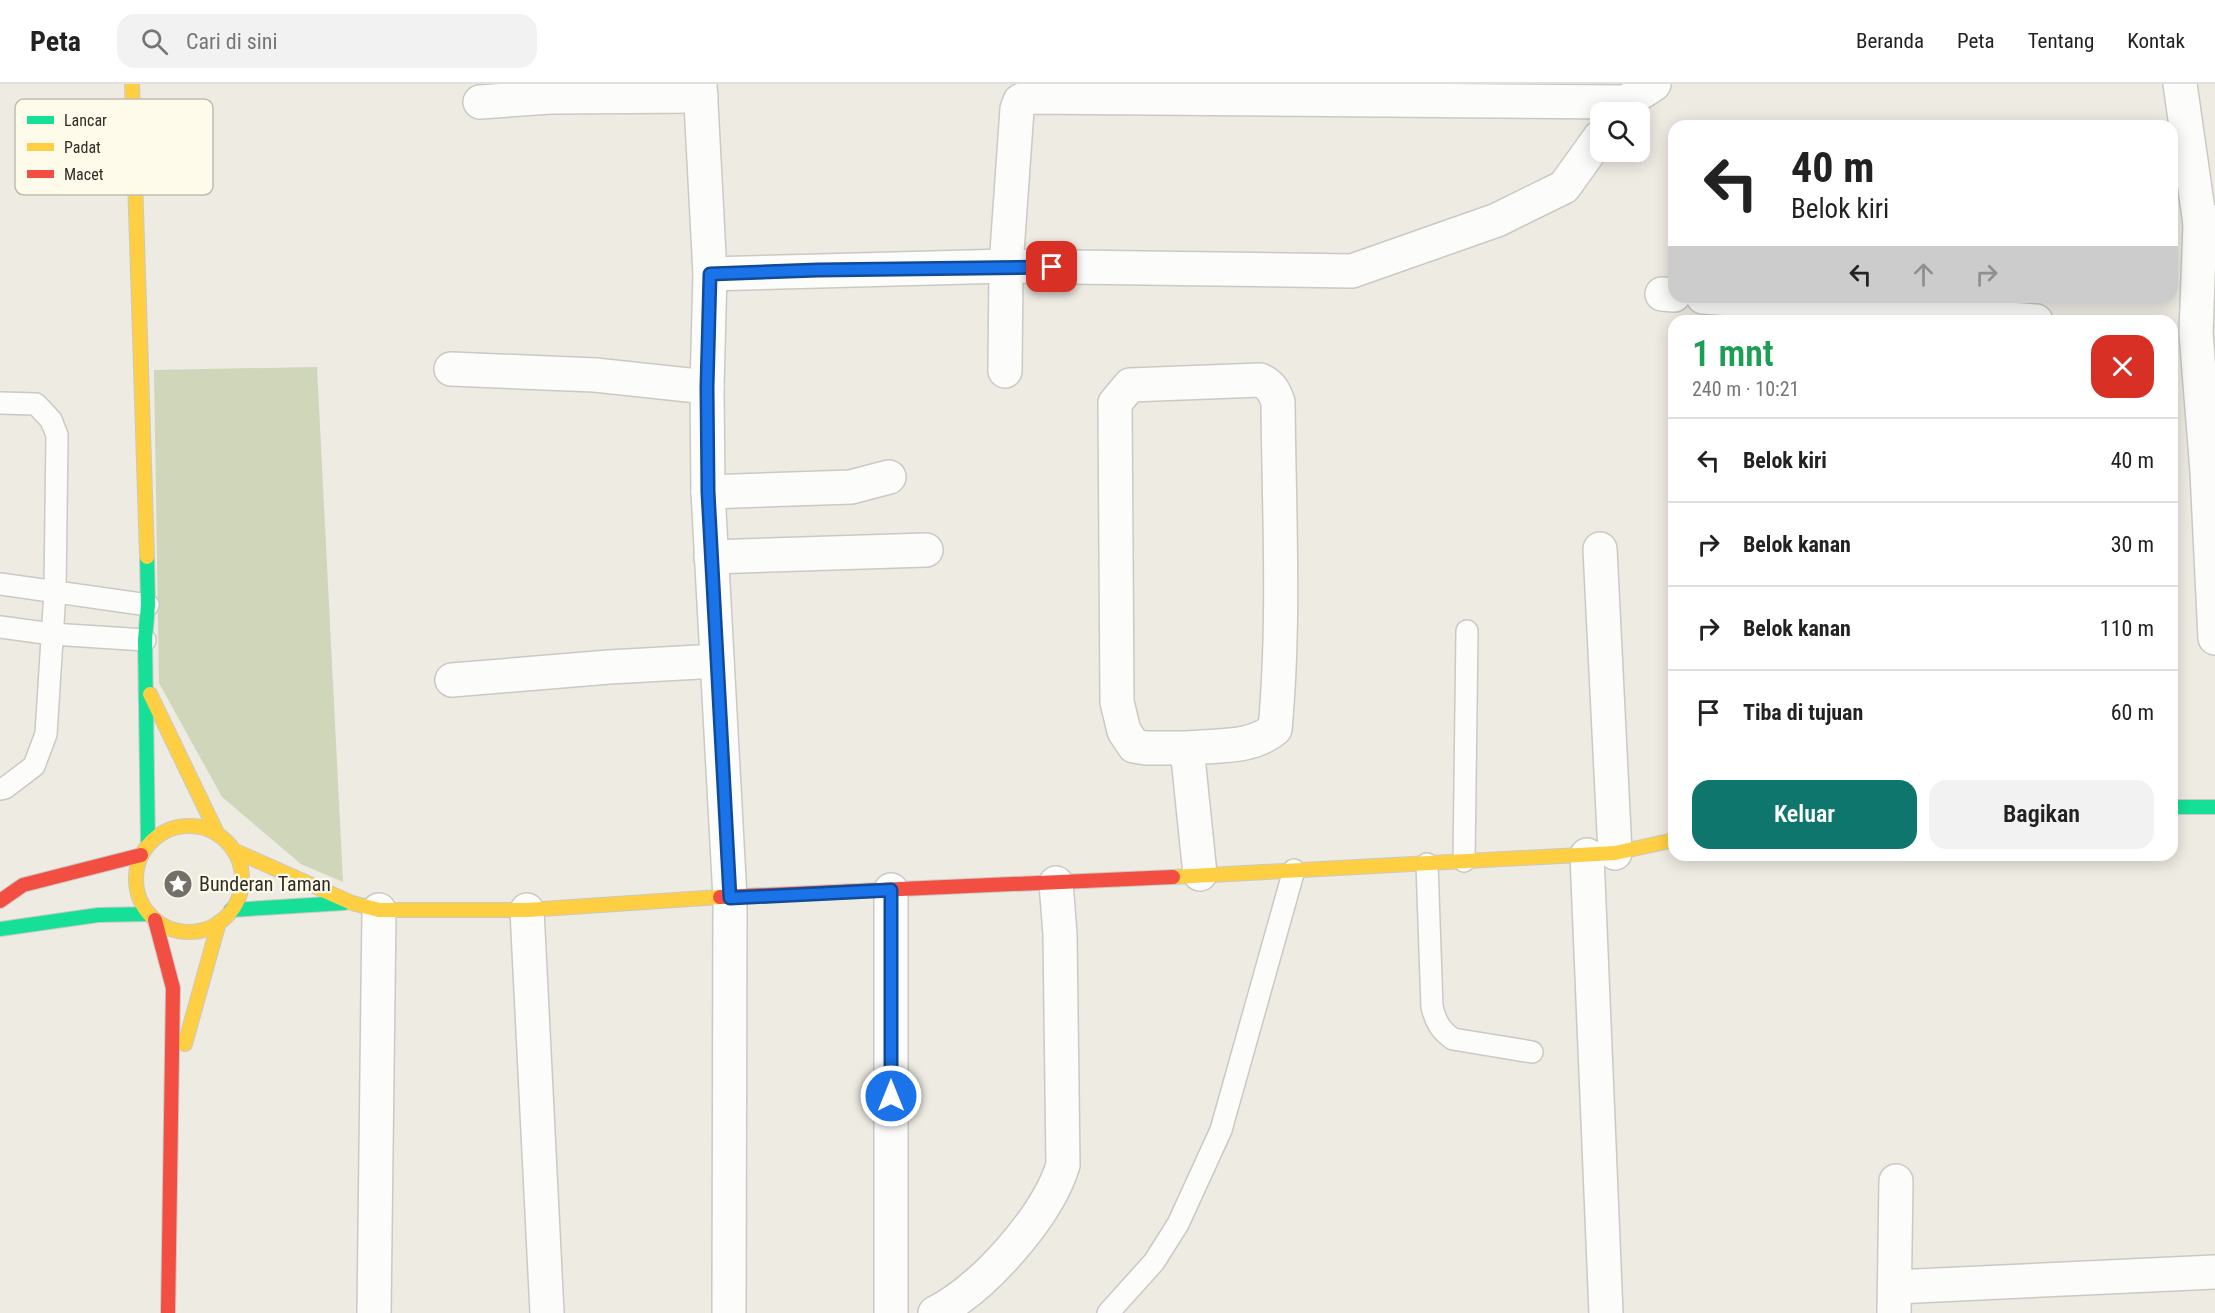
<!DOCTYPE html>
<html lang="id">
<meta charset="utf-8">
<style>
:root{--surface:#fff;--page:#f2f2f2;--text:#222;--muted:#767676;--line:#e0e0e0;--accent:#0f766e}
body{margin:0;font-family:"Roboto Condensed",sans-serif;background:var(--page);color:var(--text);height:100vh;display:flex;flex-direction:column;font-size:22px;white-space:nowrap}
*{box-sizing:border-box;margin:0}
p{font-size:20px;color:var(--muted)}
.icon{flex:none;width:33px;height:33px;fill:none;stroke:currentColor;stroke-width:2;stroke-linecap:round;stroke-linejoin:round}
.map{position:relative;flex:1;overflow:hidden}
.side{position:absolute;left:1668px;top:231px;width:510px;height:546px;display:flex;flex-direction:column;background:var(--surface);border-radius:18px;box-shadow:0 3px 15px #0003}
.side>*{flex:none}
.hud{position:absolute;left:1668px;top:36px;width:510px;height:183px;border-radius:18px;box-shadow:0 3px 15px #0003;background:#fff;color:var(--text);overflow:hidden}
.fabs{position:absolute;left:1590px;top:18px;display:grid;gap:12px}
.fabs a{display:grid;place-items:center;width:60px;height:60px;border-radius:12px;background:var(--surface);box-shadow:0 3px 15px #0003;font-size:30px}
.pin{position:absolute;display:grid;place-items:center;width:51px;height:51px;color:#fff;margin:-26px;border-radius:12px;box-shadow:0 3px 9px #0006}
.me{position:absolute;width:66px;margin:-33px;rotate:0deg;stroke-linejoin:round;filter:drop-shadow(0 0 4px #0008)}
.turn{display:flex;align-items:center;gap:21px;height:126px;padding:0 24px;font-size:27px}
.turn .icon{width:78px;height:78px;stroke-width:2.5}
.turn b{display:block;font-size:42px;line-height:51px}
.lanes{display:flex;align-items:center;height:57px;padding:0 24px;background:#0003;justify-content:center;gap:30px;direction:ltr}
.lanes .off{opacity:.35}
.round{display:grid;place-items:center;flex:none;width:63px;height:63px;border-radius:18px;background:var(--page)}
.overview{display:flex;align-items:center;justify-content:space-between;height:102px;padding:0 24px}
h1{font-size:36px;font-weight:600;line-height:45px;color:#1e9e55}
.button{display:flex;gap:12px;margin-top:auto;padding:12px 24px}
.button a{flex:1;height:69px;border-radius:18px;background:var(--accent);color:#fff;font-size:24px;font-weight:600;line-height:69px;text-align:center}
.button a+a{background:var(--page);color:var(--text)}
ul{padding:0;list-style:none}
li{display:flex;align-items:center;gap:18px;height:84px;padding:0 24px;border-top:2px solid var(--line)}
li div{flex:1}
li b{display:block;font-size:22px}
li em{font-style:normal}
header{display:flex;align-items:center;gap:36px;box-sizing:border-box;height:84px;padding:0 30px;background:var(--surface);border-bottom:2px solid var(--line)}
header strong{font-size:28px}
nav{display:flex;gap:33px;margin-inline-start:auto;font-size:21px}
.search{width:420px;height:54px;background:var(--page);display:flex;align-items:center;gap:15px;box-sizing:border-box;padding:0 21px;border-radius:18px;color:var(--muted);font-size:22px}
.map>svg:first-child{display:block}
</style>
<header>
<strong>Peta</strong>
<div class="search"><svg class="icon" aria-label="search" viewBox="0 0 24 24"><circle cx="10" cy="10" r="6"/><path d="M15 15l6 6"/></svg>Cari di sini</div>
<nav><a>Beranda</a><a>Peta</a><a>Tentang</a><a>Kontak</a></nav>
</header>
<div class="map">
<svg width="2215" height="1229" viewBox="0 0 2215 1229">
<rect width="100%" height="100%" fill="#edebe2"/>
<path fill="#cfd6ba" d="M317 283 343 798 301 780 222 713 159 599 154 286Z"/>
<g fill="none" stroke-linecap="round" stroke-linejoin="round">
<g stroke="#cbc9c3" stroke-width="24">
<g id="lane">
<path d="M0 319 36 320 51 336 57 351 55 508 46 650 34 682 5 704 0 705"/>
<path d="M0 500 148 521"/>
<path d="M0 543 52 550 145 556"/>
<path d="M1464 777 1467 547"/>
<path d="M1427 780 1432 923C1436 938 1440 946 1453 955L1532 968"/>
<path d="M1108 1229 1154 1178 1178 1140 1221 1046 1294 786"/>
</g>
</g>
<g stroke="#cbc9c3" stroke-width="36">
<g id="street">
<path d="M700 0 710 190 707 303 708 408 730 814 729 1229"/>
<path d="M2180 0 2200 140"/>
<path d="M480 18 551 13 701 12"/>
<path d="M1619 28 1626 18 1654 0"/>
<path d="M2215 138 2200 140 2196 249 2207 388 2215 554"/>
<path d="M710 190 1006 182 1352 187 1497 136 1564 103 1600 53"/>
<path d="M1662 210 1674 211"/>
<path d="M1703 213 2036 237"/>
<path d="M451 285 595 291 707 303"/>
<path d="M1005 287 1006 182 1017 25 1020 17 1028 13 1626 18"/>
<path d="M708 408 851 403 889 393"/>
<path d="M1600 465 1615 769"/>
<path d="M711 473 926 466"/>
<path d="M452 596 609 583 717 577"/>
<path d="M1187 664C1217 661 1251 665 1275 645 1285 537 1279 427 1278 318 1274 307 1271 301 1260 296L1130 301 1115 319 1117 618 1124 647 1134 662 1146 664H1187L1200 790"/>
<path d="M1587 771 1606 1229"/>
<path d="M527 826 547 1229"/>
<path d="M1895 1203 2215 1188"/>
<path d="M374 1229 379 826"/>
<path d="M891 1229V806"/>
<path d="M935 1229C983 1205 1047 1133 1063 1081L1060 850 1056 799"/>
<path d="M1894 1229 1896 1097"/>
</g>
</g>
<g stroke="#cbc9c3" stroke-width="16">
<g id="fast">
<path d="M147 473 148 521 145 556 148 760"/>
<path d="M2172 723H2215"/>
<path d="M231 826 344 819"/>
<path d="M0 845 98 831 149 830"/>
</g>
</g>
<g stroke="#cbc9c3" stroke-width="16">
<g id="slow">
<path d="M132 0 147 473"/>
<path d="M150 610 217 749"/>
<circle cx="189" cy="795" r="53"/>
<path d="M233 766 352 819 379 826H527L720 813"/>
<path d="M1173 793 1615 769 1674 756"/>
<path d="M185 960 219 838"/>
</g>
</g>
<g stroke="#cbc9c3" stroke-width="16">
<g id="jam">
<path d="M720 813 1173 793"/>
<path d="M0 817 23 801 141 771"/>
<path d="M155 836 173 904 168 1229"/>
</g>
</g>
<use href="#lane" stroke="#fcfcfb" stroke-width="21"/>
<use href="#street" stroke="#fcfcfb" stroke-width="33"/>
<use href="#fast" stroke="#16e098" stroke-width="14"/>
<use href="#slow" stroke="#ffcf43" stroke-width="14"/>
<use href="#jam" stroke="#f24e42" stroke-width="14"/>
</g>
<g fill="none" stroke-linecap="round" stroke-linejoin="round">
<g stroke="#114b97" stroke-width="15">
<path id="route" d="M891 1012V806L730 814 708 408 707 303 710 190 818 186 1052 183"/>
</g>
<use href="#route" stroke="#1a73e8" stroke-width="10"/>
</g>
<defs>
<g id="sight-disc" transform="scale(1.5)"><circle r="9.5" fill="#727068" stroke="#fffbeb"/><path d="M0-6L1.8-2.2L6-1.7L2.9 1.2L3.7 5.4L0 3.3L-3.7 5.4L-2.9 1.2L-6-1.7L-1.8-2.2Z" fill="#fff"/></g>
</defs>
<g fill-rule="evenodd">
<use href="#sight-disc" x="178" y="800"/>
</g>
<g text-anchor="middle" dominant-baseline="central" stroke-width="4.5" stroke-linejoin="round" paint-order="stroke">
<g font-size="20" fill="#2f2d27" stroke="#fffbeb" text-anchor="start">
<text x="199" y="800">Bunderan Taman</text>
</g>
</g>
<rect x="15" y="15" width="198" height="96" rx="9" fill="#fffbeb" stroke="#c1bdb0" stroke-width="1.5"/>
<rect x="27" y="32" width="27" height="8" fill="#16e098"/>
<rect x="27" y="59" width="27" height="8" fill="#ffcf43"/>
<rect x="27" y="86" width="27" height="8" fill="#f24e42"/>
<g font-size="16" fill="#2f2d27">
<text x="64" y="42">Lancar</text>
<text x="64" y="69">Padat</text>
<text x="64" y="96">Macet</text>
</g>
</svg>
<div class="fabs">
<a><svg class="icon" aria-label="search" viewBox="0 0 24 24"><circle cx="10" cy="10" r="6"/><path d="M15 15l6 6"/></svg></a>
</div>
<div class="pin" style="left:1052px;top:183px;background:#d93025"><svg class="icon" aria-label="arrive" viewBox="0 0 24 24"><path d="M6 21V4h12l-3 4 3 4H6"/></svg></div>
<svg class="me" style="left:891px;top:1012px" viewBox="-20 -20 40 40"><circle r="17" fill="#1a73e8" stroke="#fff" stroke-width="3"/><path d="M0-11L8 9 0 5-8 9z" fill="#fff"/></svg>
<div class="hud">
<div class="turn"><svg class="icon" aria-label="left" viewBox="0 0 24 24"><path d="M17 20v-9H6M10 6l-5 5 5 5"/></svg><div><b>40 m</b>Belok kiri</div></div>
<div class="lanes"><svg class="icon" aria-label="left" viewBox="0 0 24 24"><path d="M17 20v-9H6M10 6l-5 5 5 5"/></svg><svg class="icon off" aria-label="ahead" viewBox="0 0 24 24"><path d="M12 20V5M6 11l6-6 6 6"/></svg><svg class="icon off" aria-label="right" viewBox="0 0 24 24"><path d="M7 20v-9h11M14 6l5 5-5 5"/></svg></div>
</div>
<section class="side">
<div class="overview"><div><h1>1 mnt</h1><p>240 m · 10:21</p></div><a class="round" style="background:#d93025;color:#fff"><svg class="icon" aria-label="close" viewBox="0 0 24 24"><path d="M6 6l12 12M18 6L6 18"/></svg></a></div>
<ul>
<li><svg class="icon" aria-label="left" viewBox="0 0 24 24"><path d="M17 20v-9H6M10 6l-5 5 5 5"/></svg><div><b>Belok kiri</b></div><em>40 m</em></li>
<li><svg class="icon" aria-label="right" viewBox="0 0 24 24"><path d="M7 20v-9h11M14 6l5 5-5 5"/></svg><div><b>Belok kanan</b></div><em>30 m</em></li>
<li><svg class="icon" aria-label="right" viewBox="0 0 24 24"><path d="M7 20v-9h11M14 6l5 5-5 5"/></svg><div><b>Belok kanan</b></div><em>110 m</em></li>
<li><svg class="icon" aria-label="arrive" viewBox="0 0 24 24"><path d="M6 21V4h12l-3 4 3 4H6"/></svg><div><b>Tiba di tujuan</b></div><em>60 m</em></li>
</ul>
<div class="button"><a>Keluar</a><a>Bagikan</a></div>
</section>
</div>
